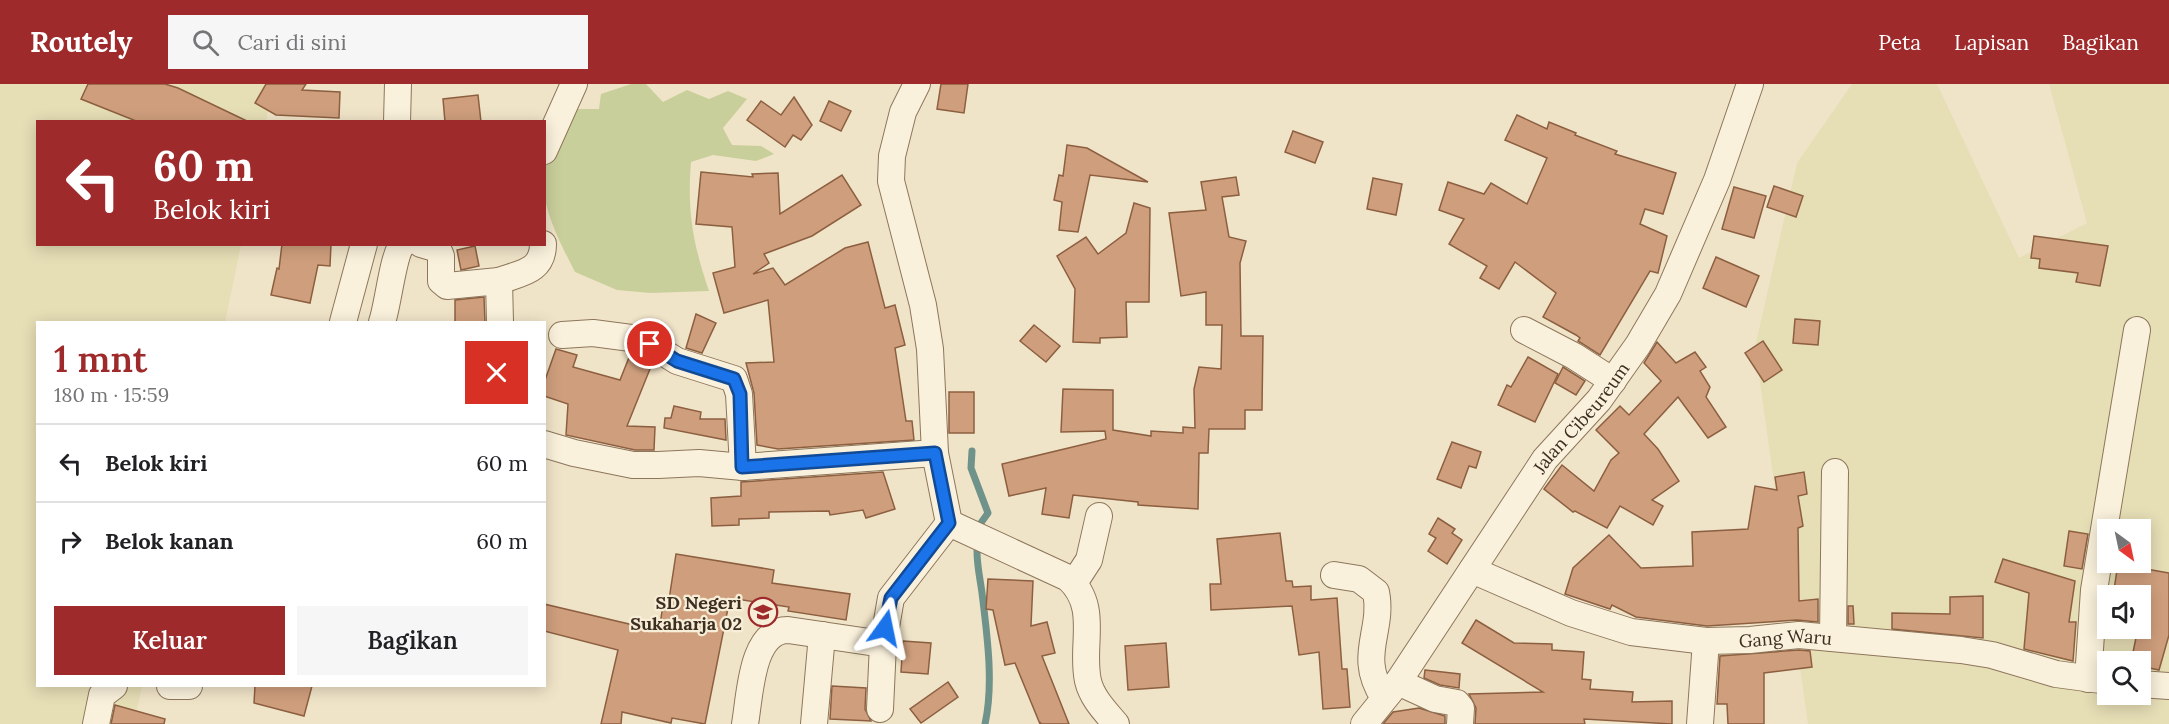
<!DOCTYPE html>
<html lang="id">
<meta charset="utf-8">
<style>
:root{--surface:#fff;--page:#f6f6f6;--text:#202124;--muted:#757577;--line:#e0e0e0;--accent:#9e2a2b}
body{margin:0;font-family:Lora,serif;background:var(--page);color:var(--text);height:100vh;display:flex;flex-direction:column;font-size:22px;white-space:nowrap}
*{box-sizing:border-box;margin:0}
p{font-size:20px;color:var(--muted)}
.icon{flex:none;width:33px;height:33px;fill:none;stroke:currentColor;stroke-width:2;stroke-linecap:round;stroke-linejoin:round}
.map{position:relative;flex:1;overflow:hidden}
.panel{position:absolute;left:36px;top:237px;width:510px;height:366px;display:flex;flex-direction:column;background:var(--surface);border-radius:0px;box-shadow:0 3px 15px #0003}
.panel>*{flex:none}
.banner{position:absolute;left:36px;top:36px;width:510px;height:126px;border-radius:0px;box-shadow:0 3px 15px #0003;background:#9e2a2b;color:#fff;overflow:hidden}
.needle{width:39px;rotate:147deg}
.tools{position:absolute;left:2097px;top:435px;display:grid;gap:12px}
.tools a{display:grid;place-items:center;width:54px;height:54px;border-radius:0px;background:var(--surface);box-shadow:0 3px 15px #0003;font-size:30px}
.pin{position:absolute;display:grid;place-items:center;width:51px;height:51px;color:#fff;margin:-26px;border:3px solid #fff;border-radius:50%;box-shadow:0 2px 6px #0007}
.me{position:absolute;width:66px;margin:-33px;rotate:12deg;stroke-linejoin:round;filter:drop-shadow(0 0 4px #0008)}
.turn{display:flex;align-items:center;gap:21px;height:126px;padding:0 18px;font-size:27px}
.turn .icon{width:78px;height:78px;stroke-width:2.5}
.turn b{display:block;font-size:42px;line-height:51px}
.round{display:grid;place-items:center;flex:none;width:63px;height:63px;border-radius:0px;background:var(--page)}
.headline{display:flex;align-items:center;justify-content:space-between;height:102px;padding:0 18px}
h1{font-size:36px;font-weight:600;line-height:45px;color:var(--accent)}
.cta{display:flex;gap:12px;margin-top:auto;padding:12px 18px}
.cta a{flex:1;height:69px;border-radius:0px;background:var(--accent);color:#fff;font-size:24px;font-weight:600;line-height:69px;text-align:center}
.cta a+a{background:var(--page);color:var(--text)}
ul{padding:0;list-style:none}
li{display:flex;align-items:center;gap:18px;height:78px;padding:0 18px;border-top:2px solid var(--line)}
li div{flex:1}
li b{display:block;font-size:22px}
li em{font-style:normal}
header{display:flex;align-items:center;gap:36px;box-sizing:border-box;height:84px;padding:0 30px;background:var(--accent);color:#fff}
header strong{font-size:28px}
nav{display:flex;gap:33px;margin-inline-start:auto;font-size:21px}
.search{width:420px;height:54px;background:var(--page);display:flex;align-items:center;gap:15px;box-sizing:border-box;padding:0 21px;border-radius:0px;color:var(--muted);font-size:22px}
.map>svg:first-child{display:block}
</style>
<header>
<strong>Routely</strong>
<div class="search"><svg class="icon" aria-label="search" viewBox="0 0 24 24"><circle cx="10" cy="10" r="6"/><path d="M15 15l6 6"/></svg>Cari di sini</div>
<nav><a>Peta</a><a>Lapisan</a><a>Bagikan</a></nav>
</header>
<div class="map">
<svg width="2169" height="640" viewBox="0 0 2169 640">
<rect width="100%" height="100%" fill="#f0e4c8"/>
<g fill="#e6deb5" fill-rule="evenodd">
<path d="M0 0H273L266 37 38 38V160L241 161 225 238H38V602H142L134 640H0Z"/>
<path d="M1852 0H1937L2019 174 2087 139 2049 0H2169V640H1808L1755 263 1797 79ZM2108 446H2140V478H2108ZM2108 512H2140V544H2108ZM2108 578H2140V610H2108Z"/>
</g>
<path fill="#c9cf9b" d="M631 0H646L663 18 687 6 709 15 728 7 747 15 723 44 732 61 761 62 774 70 756 77 713 71 691 78C687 128 693 160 709 207L650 209 617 206 575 188C559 156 536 115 545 77 549 60 558 42 565 25H599L601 10Z"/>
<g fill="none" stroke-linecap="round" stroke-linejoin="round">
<g stroke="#6f938a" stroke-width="7">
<path d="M972 367 971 384 988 429 978 443V447"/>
<path d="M977 467C977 482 980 494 982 509 987 550 994 600 985 640"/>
</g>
</g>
<g fill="#cf9f7d" stroke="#8d5f41" stroke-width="1.5">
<path d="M88 0H165L178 4 249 38 136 37 81 15Z"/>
<path d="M266 0H306L302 6 340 8 339 34 276 31 255 19Z"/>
<path d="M941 0H968L964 29 937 25Z"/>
<path d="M478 11 481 38H445L443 15Z"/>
<path d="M794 13 812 41 801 56 793 51 785 63 747 36 761 17 781 31Z"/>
<path d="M829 17 851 27 841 47 820 37Z"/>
<path d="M1517 31 1547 45 1549 38 1576 49 1575 51 1617 67 1615 70 1676 89 1663 130 1645 125 1640 140 1667 152 1658 189 1650 187 1600 271 1578 257 1580 254 1576 251 1543 233 1556 209 1515 178 1499 205 1480 194 1487 182 1449 160 1464 135 1439 126 1448 98 1484 110 1491 99 1527 120 1547 74 1505 56Z"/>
<path d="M1293 47 1323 58 1315 79 1285 68Z"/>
<path d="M1067 61 1087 64 1148 98 1090 91 1078 148 1059 146 1062 118 1054 116 1059 91 1063 92Z"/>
<path d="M701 88 753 93 752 90 778 89 780 130 842 91 861 121 812 152 764 170 769 179 753 190 773 184 785 201 845 164 868 158 885 224 895 221 905 261 895 264 906 337H912L914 356 778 365 757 361 754 309 746 279 774 278 768 216 724 229 713 189 735 183 732 143 696 140Z"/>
<path d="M1236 93 1239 111 1222 113 1229 153 1246 157 1240 179 1241 252H1263L1262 326H1245V345H1209L1208 369H1199L1198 425 1138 421V418L1073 411 1069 434 1042 430 1046 404 1009 412 1002 380 1106 355 1105 347 1061 348 1063 305 1113 306V346L1151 352V347L1183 349V343L1195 344 1194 305 1199 283 1221 285 1222 241H1206V208L1181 212 1169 129 1206 126 1201 98Z"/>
<path d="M1373 94 1402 100 1396 131 1367 125Z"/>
<path d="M1774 102 1803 112 1796 133 1767 123Z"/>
<path d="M1734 103 1766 112 1754 154 1722 145Z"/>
<path d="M1134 119 1150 124 1149 218H1126L1127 253 1100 254V259L1073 258 1075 205 1057 172 1086 153 1098 170 1126 149Z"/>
<path d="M2034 152 2108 162 2100 202 2076 198 2078 189 2039 184 2040 175 2031 174Z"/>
<path d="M282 160H331L330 182 318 181 310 219 271 211 277 184 279 185Z"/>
<path d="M475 162 479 182 461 186 457 166Z"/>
<path d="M1716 173 1759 192 1746 223 1703 204Z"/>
<path d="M484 213 485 238H455V216Z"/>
<path d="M696 230 716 239 702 269 686 264Z"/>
<path d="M1795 235 1820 237 1818 261 1793 259Z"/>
<path d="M1034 241 1060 262 1046 278 1020 257Z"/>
<path d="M1763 257 1782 286 1764 298 1745 269Z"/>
<path d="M1657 258 1676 279 1695 268 1706 283 1700 287 1710 303 1706 313 1726 343 1708 354 1678 313 1644 350 1658 365 1679 397 1652 416 1663 422 1653 441 1620 422 1607 444 1575 427 1573 428 1544 405 1562 381 1594 407 1611 376 1619 369 1596 346 1620 322 1629 331 1661 297 1644 279Z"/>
<path d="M556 265 577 271 573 283 620 296 630 271 652 280 627 342 655 343 654 366H635L566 351 568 320 544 312V299Z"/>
<path d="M1528 273 1558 290 1535 338 1498 321 1507 301 1511 303Z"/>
<path d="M1563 283 1585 297 1576 311 1555 299Z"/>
<rect x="949" y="308" width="25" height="41"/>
<path d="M674 322 701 328 700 335H725L726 356 664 344 665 334H671Z"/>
<path d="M1452 358 1481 368 1476 384 1469 382 1461 404 1437 395Z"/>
<path d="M883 388 895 425 866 434 863 426 830 431 829 427 769 428V434L739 435V441L712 442 711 414 741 412V398Z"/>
<path d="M1804 388 1807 410 1798 412 1803 442 1798 444 1799 517 1818 515V538L1797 536 1707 542 1636 533 1612 521 1610 525 1565 510 1573 484 1609 451 1641 484 1693 482 1692 448 1748 445 1755 402 1777 406 1775 393Z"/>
<path d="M1438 434 1455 445 1452 449 1462 456 1447 480 1428 467 1436 454 1429 450Z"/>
<path d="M2069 447 2088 450 2082 485 2064 482Z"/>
<path d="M1280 449 1286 497H1292L1293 503 1311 502V516L1337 514 1342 585H1347L1350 623 1323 625 1319 568 1299 571 1292 522 1211 526 1210 500H1221L1217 455Z"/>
<path d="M676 470 774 486 772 499 850 510 846 536 788 527 789 523 730 514 705 640 672 634 671 639 622 628 621 640H601L618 566 544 547V520L659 547 663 521 668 522Z"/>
<path d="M2003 475 2075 497 2069 538H2076L2073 577 2024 565 2029 509 1995 498Z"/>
<path d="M2118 480 2169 489V551L2159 586 2140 582V578H2131L2138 544H2140V512H2113Z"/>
<path d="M988 495 1033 497 1031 542 1047 538 1055 569 1042 572 1069 640H1041L1040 638V640L1015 579 1005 581 993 526 986 525Z"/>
<path d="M1983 512V554L1892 545V529L1950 530V513Z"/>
<path d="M1848 522H1853L1854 540H1848Z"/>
<path d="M1476 536 1514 559 1552 560V566L1584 568 1582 595 1591 596 1590 605 1633 608 1632 618 1672 617V640L1584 635 1585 640H1475L1476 624 1469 610 1543 608 1462 559Z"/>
<path d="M903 557 931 559 928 590 901 588Z"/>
<path d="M1166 559 1169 603 1128 606 1125 562Z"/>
<path d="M1799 566 1810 567 1812 583 1764 589V640H1728L1727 620H1717L1720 572Z"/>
<path d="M1425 586 1460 590 1459 604 1440 601 1424 594Z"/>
<path d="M948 598 958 613 921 639 910 625Z"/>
<path d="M255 602H312L304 632 254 619Z"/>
<path d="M832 602 866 604 865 625 871 637 830 635Z"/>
<path d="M115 621 165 635 164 640H111Z"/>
<path d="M1419 624 1445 632V640H1383L1393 628Z"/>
</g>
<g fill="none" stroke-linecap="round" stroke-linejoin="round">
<g stroke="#8d765c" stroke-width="28">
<g id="minor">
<path d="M397 38 398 0"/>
<path d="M544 67 574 0"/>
<path d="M421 160 438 165 441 172V197L447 202 499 197 500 238"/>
<path d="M499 197C520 189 543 188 543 160"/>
<path d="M343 238 364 160"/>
<path d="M382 238C388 222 393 169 403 160"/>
<path d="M1524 246 1574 272 1613 297"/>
<path d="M562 251 593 249 631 254 650 260 677 277 734 295 739 310 743 383"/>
<path d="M544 360 574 369 633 381H658L699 379 743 383 935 369"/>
<path d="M949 439 1068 494C1100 523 1080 561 1088 597 1092 614 1105 627 1116 640"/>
<path id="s1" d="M1472 486 1571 529 1631 548 1706 557 1750 556 1799 551 1961 566 1992 571 2056 590 2108 597"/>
<path d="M1334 491 1359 495 1376 508C1384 548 1356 571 1384 614"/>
<path d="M1074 499 1089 476 1099 432"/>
<path d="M1833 554 1835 388"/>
<path d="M2088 595 2094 506 2137 246"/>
<path d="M1398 598 1435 615 1457 619 1461 624 1460 640"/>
<path d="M2140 600 2169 602"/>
<path d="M170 602H189"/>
<path d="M880 625 883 560 891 514 949 439 935 369 930 265 923 221 891 97 892 72 903 28 917 0"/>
<path d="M96 640 102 611 114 602"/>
<path d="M745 640C750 612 751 546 788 546L883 560"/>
<path d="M814 640 822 551"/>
<path id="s2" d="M1364 640 1398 598 1545 375 1599 316 1638 261 1668 210 1717 96 1750 0"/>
<path d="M1700 640 1706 557"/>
</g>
</g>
<use href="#minor" stroke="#faf1dc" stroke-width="26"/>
</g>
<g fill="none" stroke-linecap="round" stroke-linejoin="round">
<g stroke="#114b97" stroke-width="15">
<path id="route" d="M650 260 677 277 734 295 740 310 742 383 935 369 949 439 891 514 885 544"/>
</g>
<use href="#route" stroke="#1a73e8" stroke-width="10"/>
</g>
<defs>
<g id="school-ring" transform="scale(1.5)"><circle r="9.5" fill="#f7eed8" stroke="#9e2a2b" stroke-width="1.5"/><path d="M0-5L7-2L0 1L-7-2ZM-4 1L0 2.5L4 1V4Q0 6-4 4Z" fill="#9e2a2b"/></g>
</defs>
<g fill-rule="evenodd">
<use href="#school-ring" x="763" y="528"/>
</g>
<g text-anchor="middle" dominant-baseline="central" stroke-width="4.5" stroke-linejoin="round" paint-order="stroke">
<g font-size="18" fill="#3d2e20" stroke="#f7eed8">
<text stroke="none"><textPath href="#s2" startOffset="376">Jalan Cibeureum</textPath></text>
<text stroke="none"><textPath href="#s1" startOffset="326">Gang Waru</textPath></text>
</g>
<g font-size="18" font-weight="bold" fill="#3d2e20" stroke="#f7eed8" text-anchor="end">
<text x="742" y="518">SD Negeri<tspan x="742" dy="21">Sukaharja 02</tspan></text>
</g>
</g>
</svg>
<div class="tools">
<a><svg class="needle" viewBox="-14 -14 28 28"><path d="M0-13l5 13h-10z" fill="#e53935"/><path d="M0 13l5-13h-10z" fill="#757577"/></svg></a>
<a><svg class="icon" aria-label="sound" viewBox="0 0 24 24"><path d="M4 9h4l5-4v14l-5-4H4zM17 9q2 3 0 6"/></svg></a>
<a><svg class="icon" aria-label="search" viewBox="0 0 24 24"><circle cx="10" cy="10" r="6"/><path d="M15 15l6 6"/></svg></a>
</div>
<div class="pin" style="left:650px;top:260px;background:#d93025"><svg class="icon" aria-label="arrive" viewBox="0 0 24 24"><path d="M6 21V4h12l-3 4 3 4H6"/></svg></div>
<svg class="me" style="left:885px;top:544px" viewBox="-20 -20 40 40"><path d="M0-17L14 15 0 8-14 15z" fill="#1a73e8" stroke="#fff" stroke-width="4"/></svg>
<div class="banner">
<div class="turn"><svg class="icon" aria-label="left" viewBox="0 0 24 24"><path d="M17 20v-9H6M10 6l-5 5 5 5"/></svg><div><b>60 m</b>Belok kiri</div></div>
</div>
<section class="panel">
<div class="headline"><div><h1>1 mnt</h1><p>180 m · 15:59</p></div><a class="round" style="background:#d93025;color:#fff"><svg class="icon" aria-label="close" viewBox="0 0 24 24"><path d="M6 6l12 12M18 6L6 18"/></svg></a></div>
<ul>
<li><svg class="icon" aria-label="left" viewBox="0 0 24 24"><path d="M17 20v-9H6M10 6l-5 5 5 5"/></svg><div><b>Belok kiri</b></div><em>60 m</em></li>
<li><svg class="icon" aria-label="right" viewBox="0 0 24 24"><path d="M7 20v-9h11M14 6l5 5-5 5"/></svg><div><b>Belok kanan</b></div><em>60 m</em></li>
</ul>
<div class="cta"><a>Keluar</a><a>Bagikan</a></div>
</section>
</div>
